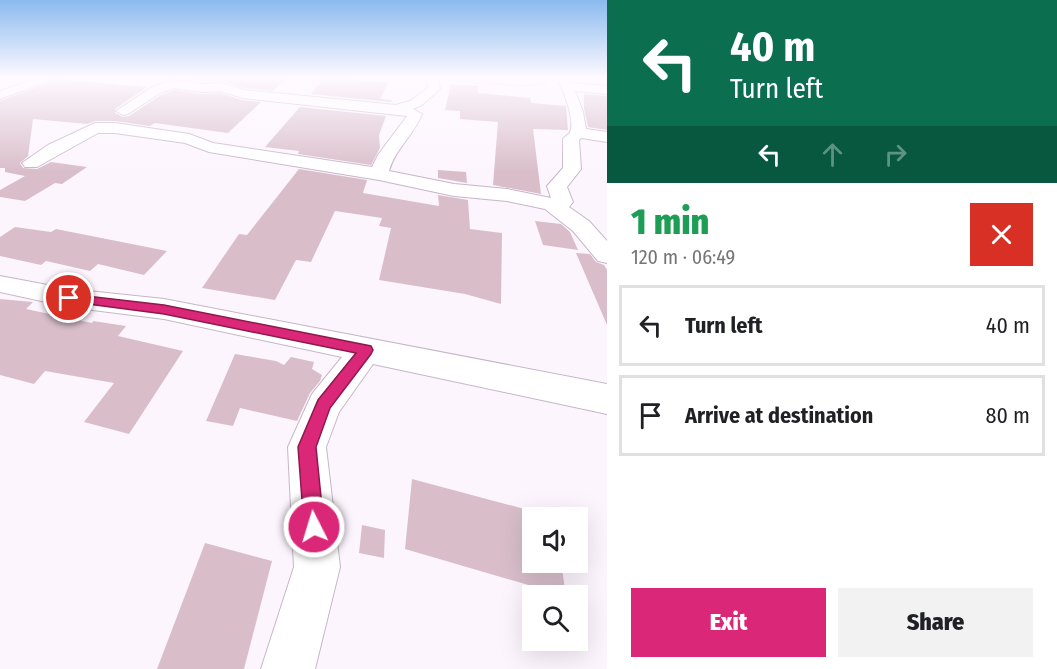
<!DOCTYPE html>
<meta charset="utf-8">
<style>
:root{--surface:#fff;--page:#f2f2f2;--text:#202124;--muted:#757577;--line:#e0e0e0;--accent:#db2777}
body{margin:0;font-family:"Fira Sans Condensed",sans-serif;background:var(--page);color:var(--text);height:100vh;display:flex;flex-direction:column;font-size:22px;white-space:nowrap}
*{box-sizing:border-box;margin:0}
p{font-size:20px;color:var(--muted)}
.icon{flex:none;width:33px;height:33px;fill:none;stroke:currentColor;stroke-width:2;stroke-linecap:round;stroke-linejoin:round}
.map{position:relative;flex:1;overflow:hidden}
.panel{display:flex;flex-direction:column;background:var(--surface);width:450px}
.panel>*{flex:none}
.banner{background:#0b6e4f;color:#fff;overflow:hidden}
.fabs{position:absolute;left:522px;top:507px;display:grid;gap:12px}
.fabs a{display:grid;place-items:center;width:66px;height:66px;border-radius:0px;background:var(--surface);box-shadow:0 6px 24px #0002;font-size:30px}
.pin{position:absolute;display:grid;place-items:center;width:51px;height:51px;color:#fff;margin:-26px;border:3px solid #fff;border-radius:50%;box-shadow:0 2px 6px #0007}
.me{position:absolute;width:66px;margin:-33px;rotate:355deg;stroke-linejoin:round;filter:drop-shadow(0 0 4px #0008)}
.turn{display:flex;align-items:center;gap:21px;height:126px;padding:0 24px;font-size:27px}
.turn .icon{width:78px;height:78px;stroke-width:2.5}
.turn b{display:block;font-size:42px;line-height:51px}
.lanes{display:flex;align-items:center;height:57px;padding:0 24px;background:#0003;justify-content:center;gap:30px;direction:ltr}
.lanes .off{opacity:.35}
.round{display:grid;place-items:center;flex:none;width:63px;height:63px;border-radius:0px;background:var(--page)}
.overview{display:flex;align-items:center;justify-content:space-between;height:102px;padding:0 24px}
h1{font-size:36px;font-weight:800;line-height:45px;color:#1e9e55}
.cta{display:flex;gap:12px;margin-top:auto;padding:12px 24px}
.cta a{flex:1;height:69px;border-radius:0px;background:var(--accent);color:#fff;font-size:24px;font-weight:800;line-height:69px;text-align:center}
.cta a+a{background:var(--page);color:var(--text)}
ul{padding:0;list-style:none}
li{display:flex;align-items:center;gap:18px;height:81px;margin:0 12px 9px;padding:0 12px;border:3px solid var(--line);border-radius:0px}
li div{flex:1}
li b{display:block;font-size:22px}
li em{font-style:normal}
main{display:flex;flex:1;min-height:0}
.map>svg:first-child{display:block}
</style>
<main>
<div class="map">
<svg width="607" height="669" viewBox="0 0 607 669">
<rect width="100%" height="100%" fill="#fdf5fe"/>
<g fill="#d9beca">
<path d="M193 78H287L273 91 244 88 222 81 190 80Z"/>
<path d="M324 78 389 82 380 99 392 100 391 102 311 94Z"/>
<path d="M59 79 147 87 115 109V113L123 117 129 116 161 95 174 90 203 94 220 93 242 100 261 102 228 133 155 123 150 126 115 121H95L87 124 33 119 28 156 20 163 23 168 37 169 51 162 87 167 62 184 55 183 25 201 0 197V190L25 176 5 172V168H0V101Z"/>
<path d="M451 84 478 86V93L530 98 531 103 566 106 568 130 533 129 541 194 493 185 498 122 460 119V111L445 110Z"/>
<path d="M584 94 607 96V130L588 127 584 108Z"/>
<path d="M300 107 386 116 379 135 380 148 371 165 298 154 299 151 265 147Z"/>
<path d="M299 169 367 180 363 193 439 206 438 195 468 200 470 229 502 233 501 304 465 294 379 280 391 228 379 226 382 218 335 211 311 262 296 260 275 300 202 288 239 234 247 235Z"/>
<path d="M438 170 466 172 467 183 438 178Z"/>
<path d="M535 221 561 224 570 232 578 250 543 245Z"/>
<path d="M15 227 51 232 56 229 167 251 144 275 98 264 90 271 46 261 41 265 0 256V237Z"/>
<path d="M576 253 590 254 596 262 604 265 607 270V325Z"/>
<path d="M0 299 33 302 26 309 92 323 93 321 126 326 118 336 183 351 129 434 84 422 114 383 45 371 34 384 0 375Z"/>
<path d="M235 354 276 361 284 365 291 357 314 362 312 369 322 375 320 381 310 393 297 421 240 408 233 426 206 421Z"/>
<path d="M412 479 532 511V562H561L566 596 405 549Z"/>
<path d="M362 525 385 530 384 558 359 553Z"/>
<path d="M205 543 272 561 244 669H157Z"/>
</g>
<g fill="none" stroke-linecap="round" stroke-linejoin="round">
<g stroke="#c7b5c9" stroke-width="2">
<g id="street">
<path d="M38 78H56L0 99V91Z"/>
<path d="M426 78H438L440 89 422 105 413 109 422 114C414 135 395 149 389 171L454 184 507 189 551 198 547 186 563 168V139C565 136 569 135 570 132 576 120 562 88 557 78H569L572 83 607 86V94L575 91 583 112 586 129 607 132V142L581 138 579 140 581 169 567 187 573 202 569 207 589 221 607 241V263L598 261 573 231 545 209 507 201 454 196 379 180 209 152 185 143 115 133H98L37 167H25L22 163 48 145 95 123H115L189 134 213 143 372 167 378 155 407 116 243 98 220 91 203 92 174 88 160 93 128 114 123 115 116 111 152 87 173 80 203 84 221 83 244 90 396 105 410 101 428 88Z"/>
<path d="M0 276 69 289 164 299 607 384V414L373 364 339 412 326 447 340 567 315 669H261L294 567 288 447 312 394 342 357 164 319 69 307 0 292Z"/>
</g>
</g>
<path stroke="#a39ca4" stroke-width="1.5" stroke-dasharray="1 2" stroke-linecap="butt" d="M451 81 523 86 547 84"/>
<use href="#street" fill="#fff" fill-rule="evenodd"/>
</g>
<linearGradient id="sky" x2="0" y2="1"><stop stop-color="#8bbaef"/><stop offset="0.45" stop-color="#fefaff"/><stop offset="1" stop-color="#fefaff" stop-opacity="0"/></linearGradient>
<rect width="607" height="172" fill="url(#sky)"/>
<path fill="#db2777" stroke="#8e194d" stroke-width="1.5" d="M69 294 164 305 371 346 373 350 371 354 330 408 316 447 324 527 321 534 314 537 307 534 304 527 298 447 318 400 356 353 164 314 65 301 63 298 65 295Z"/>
</svg>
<div class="fabs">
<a><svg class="icon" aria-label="sound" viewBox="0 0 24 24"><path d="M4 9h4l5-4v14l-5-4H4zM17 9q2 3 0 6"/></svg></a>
<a><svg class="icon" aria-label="search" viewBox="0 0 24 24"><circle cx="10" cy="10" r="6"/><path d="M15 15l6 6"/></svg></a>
</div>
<div class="pin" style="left:69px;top:298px;background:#d93025"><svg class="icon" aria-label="arrive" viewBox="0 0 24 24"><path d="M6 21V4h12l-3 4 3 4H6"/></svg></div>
<svg class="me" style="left:314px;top:527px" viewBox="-20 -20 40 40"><circle r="17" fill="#db2777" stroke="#fff" stroke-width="3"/><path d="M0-11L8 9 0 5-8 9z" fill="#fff"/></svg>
</div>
<section class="panel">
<div class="banner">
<div class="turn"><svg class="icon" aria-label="left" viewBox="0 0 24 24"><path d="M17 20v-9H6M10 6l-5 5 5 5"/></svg><div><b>40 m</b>Turn left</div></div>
<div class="lanes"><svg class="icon" aria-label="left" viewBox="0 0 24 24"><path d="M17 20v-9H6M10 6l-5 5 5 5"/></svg><svg class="icon off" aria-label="ahead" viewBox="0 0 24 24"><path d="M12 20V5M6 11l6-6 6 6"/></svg><svg class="icon off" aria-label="right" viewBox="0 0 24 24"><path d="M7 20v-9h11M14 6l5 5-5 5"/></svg></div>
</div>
<div class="overview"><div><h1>1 min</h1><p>120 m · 06:49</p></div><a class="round" style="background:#d93025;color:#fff"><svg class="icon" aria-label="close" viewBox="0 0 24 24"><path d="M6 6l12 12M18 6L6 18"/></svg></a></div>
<ul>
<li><svg class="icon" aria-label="left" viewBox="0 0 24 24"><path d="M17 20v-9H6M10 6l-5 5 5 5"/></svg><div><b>Turn left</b></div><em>40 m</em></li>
<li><svg class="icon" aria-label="arrive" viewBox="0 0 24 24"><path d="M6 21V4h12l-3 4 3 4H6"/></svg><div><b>Arrive at destination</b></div><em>80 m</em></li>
</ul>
<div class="cta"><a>Exit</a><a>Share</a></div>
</section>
</main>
